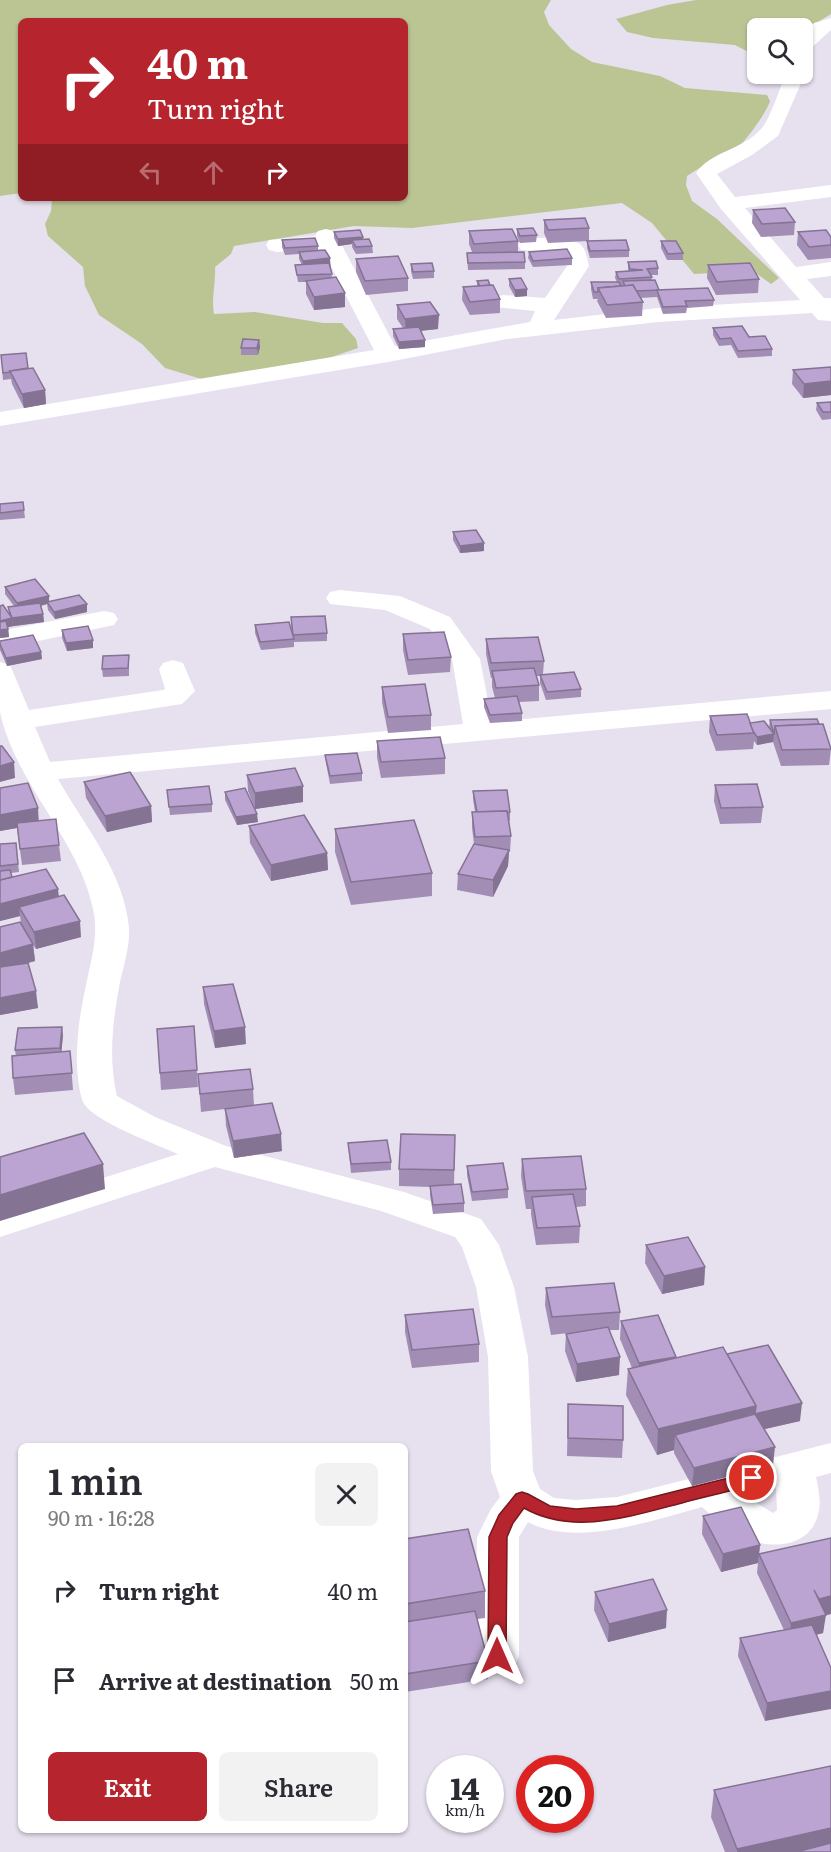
<!DOCTYPE html>
<meta charset="utf-8">
<style>
:root{--surface:#fff;--page:#f2f2f3;--text:#2b2b33;--muted:#7c7c81;--accent:#b6252d}
body{margin:0;font-family:Literata,serif;background:var(--page);color:var(--text);height:100vh;display:flex;flex-direction:column;font-size:22px;white-space:nowrap}
*{box-sizing:border-box;margin:0}
p{font-size:20px;color:var(--muted)}
.icon{flex:none;width:33px;height:33px;fill:none;stroke:currentColor;stroke-width:2;stroke-linecap:round;stroke-linejoin:round}
.map{position:relative;flex:1;overflow:hidden}
.details{position:absolute;left:18px;top:1443px;width:390px;height:390px;display:flex;flex-direction:column;background:var(--surface);border-radius:9px;box-shadow:0 2px 4px #0004}
.details>*{flex:none}
.hud{position:absolute;left:18px;top:18px;width:390px;height:183px;border-radius:9px;box-shadow:0 2px 4px #0004;background:#b6252d;color:#fff;overflow:hidden}
.tools{position:absolute;left:747px;top:18px;display:grid;gap:12px}
.tools a{display:grid;place-items:center;width:66px;height:66px;border-radius:9px;background:var(--surface);box-shadow:0 2px 4px #0004;font-size:30px}
.speed{position:absolute;left:426px;top:1755px;display:flex;gap:12px;font-size:30px;font-weight:700;text-align:center}
.speed>*{display:grid;place-content:center;width:78px;height:78px;border-radius:50%;background:var(--surface);box-shadow:0 2px 4px #0004;line-height:1}
.speed small{font-size:15px;font-weight:400}
.speed .limit{border:9px solid #d22;background:#fff;color:#111}
.pin{position:absolute;display:grid;place-items:center;width:51px;height:51px;color:#fff;margin:-26px;border:3px solid #fff;border-radius:50%;box-shadow:0 2px 6px #0007}
.me{position:absolute;width:66px;margin:-33px;rotate:0deg;stroke-linejoin:round;filter:drop-shadow(0 0 4px #0008)}
.turn{display:flex;align-items:center;gap:21px;height:126px;padding:0 30px;font-size:27px}
.turn .icon{width:78px;height:78px;stroke-width:2.5}
.turn b{display:block;font-size:42px;line-height:51px}
.lanes{display:flex;align-items:center;height:57px;padding:0 30px;background:#0003;justify-content:center;gap:30px;direction:ltr}
.lanes .off{opacity:.35}
.round{display:grid;place-items:center;flex:none;width:63px;height:63px;border-radius:9px;background:var(--page)}
.summary{display:flex;align-items:center;justify-content:space-between;height:102px;padding:0 30px}
h1{font-size:36px;font-weight:600;line-height:45px}
.cta{display:flex;gap:12px;margin-top:auto;padding:12px 30px}
.cta a{flex:1;height:69px;border-radius:9px;background:var(--accent);color:#fff;font-size:24px;font-weight:600;line-height:69px;text-align:center}
.cta a+a{background:var(--page);color:var(--text)}
ul{padding:0;list-style:none}
li{display:flex;align-items:center;gap:18px;height:90px;padding:0 30px}
li div{flex:1}
li b{display:block;font-size:22px}
li em{font-style:normal}
.map>svg:first-child{display:block}
</style>
<div class="map">
<svg width="831" height="1852" viewBox="0 0 831 1852">
<rect width="100%" height="100%" fill="#e7e0ef"/>
<g fill="#bbc594">
<path d="M0 0H551L544 12 549 25 571 49 592 62 660 76 685 88 767 95 770 101C767 112 744 144 734 151 718 160 702 165 687 176L686 185 692 201 717 219 779 278 771 284 753 271 694 274 652 223 622 203 412 228 354 226 234 246 231 254 215 267C216 283 211 299 214 314L255 312 323 323H342L356 339 358 348 306 366 208 381 165 368 142 344 99 315 85 286 83 267 48 236 45 224 51 211 52 198H405V21H21V193L0 196Z"/>
<path d="M696 0H831V14L803 31 802 28H758L756 56 735 45 653 38 627 32 616 19 667 5Z"/>
</g>
<g fill="none" stroke-linecap="round" stroke-linejoin="round">
<g fill="#fff" fill-rule="evenodd">
<path d="M831 18V30L809 50 802 52V35L814 23Z"/>
<path d="M802 71 805 74 778 136 752 155 717 174 735 197 831 185V197L745 208 796 267 831 262V276L807 279 824 298H831V321L818 320 812 313 658 322 507 339 388 362 0 426V412L374 350 322 249 277 252 269 250 266 245 269 240 315 236 318 231 326 229 334 231 337 236 395 346 530 322 535 311 495 307 491 302 495 297 503 295 545 298 567 266 563 252 521 250 518 245 521 240C533 237 570 236 580 244 586 249 587 258 589 266L554 320 658 308 800 300 721 209 696 173C710 152 744 149 761 129 770 120 780 87 786 74H802Z"/>
<path d="M340 590 400 596 450 617 480 659 492 722 831 691V709L58 779C84 825 125 874 129 928 130 946 124 964 120 982 113 1019 108 1059 117 1096L155 1117 226 1146 404 1192 481 1219 499 1245 514 1287 528 1357 533 1471 540 1489 554 1498 576 1500 617 1497 831 1443V1473L816 1477C818 1487 821 1499 819 1510 813 1548 771 1550 744 1538 728 1531 715 1518 702 1507 653 1520 576 1548 528 1522L519 1537V1656L513 1669 497 1674 481 1669 475 1656 477 1537 491 1509 500 1497 491 1471 488 1357 476 1287 462 1247 455 1237 381 1211 215 1167 0 1237V1211L178 1154C158 1145 92 1121 83 1102 79 1092 78 1078 77 1067 76 1039 80 1012 86 985 91 960 99 936 93 909 79 840 15 783 0 712 0 697 0 678 0 662L10 665 29 710 163 690 165 689 159 669 163 663 173 660 183 663 195 691 182 704 35 727 50 762 463 724 452 659 430 629 385 610 330 604 326 598 330 592ZM776 1488 777 1510 773 1513 745 1496Z"/>
<path d="M104 611 114 613 118 619 114 625 0 649V631Z"/>
</g>
</g>
<g fill="#a28db5">
<path d="M753 210 795 222 794 235 761 237 752 223Z"/>
<path d="M544 220 589 228V241L548 243 544 233Z"/>
<path d="M517 229 537 235 536 242 520 243 517 236Z"/>
<path d="M469 231 518 241V252L525 262V269L468 270 467 253 472 252 469 244Z"/>
<path d="M334 232 363 239 372 246 373 253 356 254 352 247V244L338 246 334 238Z"/>
<path d="M798 232 831 237V258L808 260 797 245Z"/>
<path d="M282 240 318 246V250L330 258 332 278 345 307 314 310 306 294V282H298L295 265H302L299 259V254L285 255 282 247Z"/>
<path d="M587 241 629 250V257L590 258 587 248Z"/>
<path d="M661 241 683 253V260H667L661 248Z"/>
<path d="M529 252 572 258V265L533 267 528 258Z"/>
<path d="M356 259 408 278V291L366 295 356 272Z"/>
<path d="M628 262 658 268V275H651L652 280 659 290 714 300 713 306 687 308 686 313 663 314 657 297 640 298 643 302 642 316 606 318 597 301 598 299H593L591 289V282H617L615 278 616 272 628 271Z"/>
<path d="M411 264 434 271V278L413 279 411 271Z"/>
<path d="M708 265 759 279 758 293 716 295 707 278Z"/>
<path d="M509 279 527 289V296L515 297 509 286Z"/>
<path d="M477 281 500 299V313L470 315 462 300 463 287 477 286Z"/>
<path d="M397 305 438 329 421 331 425 347 399 349 393 336V329L403 328 397 319Z"/>
<path d="M713 328 749 337 772 349V356L738 358 731 345 719 346 713 335Z"/>
<path d="M259 340 260 347 258 355H241V348Z"/>
<path d="M1 355 28 368 45 390 46 404 24 408 12 384 11 379 3 380Z"/>
<path d="M831 367V395L803 398 792 384 793 370Z"/>
<path d="M831 402V419L822 420 816 410 817 403Z"/>
<path d="M0 504 24 510 25 518 0 520Z"/>
<path d="M453 532 484 551 460 553 453 540Z"/>
<path d="M5 587 49 602 87 612 55 619 48 610 47 604 41 606 43 614 44 622 8 627 9 637 0 638 9 614 8 607 14 606 5 594Z"/>
<path d="M291 617 327 633V641L294 642V647L261 650 255 633V625L292 633Z"/>
<path d="M62 630 93 648 67 651 62 638Z"/>
<path d="M403 634 451 657 450 672 408 675 403 650Z"/>
<path d="M486 639 544 661 543 674 581 689V697L546 700 540 683V676H536L539 685V701L519 702 522 713V721L490 723 484 707V699L495 698 492 687V678H491L486 654Z"/>
<path d="M0 641 41 652 42 659 7 666 0 650Z"/>
<path d="M129 655V676L103 677 102 669Z"/>
<path d="M382 687 431 715V730L388 733 382 702Z"/>
<path d="M710 716 750 723 769 727 770 720 819 724 831 749 829 765 781 766 773 742 757 745 754 741 753 749 716 751 709 732Z"/>
<path d="M377 741 445 758V774L381 778 377 757Z"/>
<path d="M325 755 362 773V781L330 784 326 763Z"/>
<path d="M247 775 303 802 255 809 248 791Z"/>
<path d="M84 782 151 806 152 822 107 832 86 798Z"/>
<path d="M715 785 763 807 761 823 720 824 714 801Z"/>
<path d="M0 788 39 821 59 845 61 861 22 865 17 828 0 831Z"/>
<path d="M167 790 212 804V812L170 815Z"/>
<path d="M473 791 510 812V821H509L511 836 510 852H509L508 866 493 897 457 890 458 874 474 844 472 828V812H475L473 799Z"/>
<path d="M225 792 258 822 237 825 225 800Z"/>
<path d="M249 826 327 853 328 870 271 881 250 843Z"/>
<path d="M335 829 432 873V896L351 905 335 852Z"/>
<path d="M16 843 19 872 11 873 12 877 59 896 81 937 36 949 33 945 35 961 28 963 38 1008 0 1015 21 923 20 916 0 921V844Z"/>
<path d="M203 987 246 1044 215 1048 204 1004Z"/>
<path d="M194 1026 198 1087 161 1090 157 1029Z"/>
<path d="M63 1035 61 1052 70 1051 73 1090 15 1095 13 1078 16 1056 15 1050Z"/>
<path d="M198 1074 253 1089 254 1105 282 1151 234 1158 226 1126 225 1109 201 1112Z"/>
<path d="M455 1135 454 1185 464 1203V1212L433 1214 430 1195V1187L399 1186V1169Z"/>
<path d="M348 1143 391 1162V1170L351 1173Z"/>
<path d="M522 1159 586 1189V1206L576 1207 580 1226 579 1243 536 1245 531 1214V1209H526L521 1176Z"/>
<path d="M467 1166 508 1189V1198L472 1201 467 1175Z"/>
<path d="M646 1245 705 1267 704 1285 662 1294 645 1263Z"/>
<path d="M546 1288 620 1312 619 1330H610L619 1375 576 1382 565 1351 566 1334 568 1333 551 1335 545 1305Z"/>
<path d="M405 1315 479 1344V1362L412 1368 405 1332Z"/>
<path d="M621 1321 676 1358 727 1354 800 1421 764 1429 773 1465 692 1486 674 1453V1450L657 1455 626 1395 628 1369 632 1368 620 1339Z"/>
<path d="M568 1404 623 1440 622 1458 567 1456Z"/>
<path d="M703 1516 760 1545 759 1554 831 1538V1614L825 1615 823 1633 816 1635 765 1721 738 1656 740 1638 784 1630 757 1573 758 1563 721 1572 702 1534Z"/>
<path d="M405 1539 485 1591V1618L477 1619 488 1661V1679L405 1692Z"/>
<path d="M595 1592 666 1628 608 1642 594 1610Z"/>
<path d="M714 1790 831 1852H725L711 1817Z"/>
</g>
<g fill="#847393">
<path d="M363 237V243L352 240V244L338 246V239Z"/>
<path d="M330 258V265L303 268V261Z"/>
<path d="M527 289V296L515 297V290Z"/>
<path d="M345 293V307L314 310V297Z"/>
<path d="M439 315 438 329 406 332 405 319Z"/>
<path d="M259 340 260 347 258 355 257 348Z"/>
<path d="M425 340V347L399 349V342Z"/>
<path d="M831 381V395L803 398 804 384Z"/>
<path d="M45 390 46 404 24 408 22 394Z"/>
<path d="M484 543V551L460 553V546Z"/>
<path d="M49 596V604L47 602V604L18 611 17 603Z"/>
<path d="M87 604V612L55 619 54 612Z"/>
<path d="M43 614 44 622 13 626 12 618Z"/>
<path d="M12 618 13 626 0 629V621Z"/>
<path d="M8 629 9 637 0 638V630Z"/>
<path d="M93 640V648L67 651 66 643Z"/>
<path d="M41 652 42 659 7 666 6 658Z"/>
<path d="M774 734 773 742 757 745V737Z"/>
<path d="M14 762 15 778 0 782V766Z"/>
<path d="M303 786V802L255 809V793Z"/>
<path d="M151 806 152 822 107 832 105 816Z"/>
<path d="M38 808 39 824 0 831V815Z"/>
<path d="M257 814 258 822 237 825 236 817Z"/>
<path d="M509 850 508 866 493 897V880Z"/>
<path d="M327 853 328 870 271 881V865Z"/>
<path d="M58 889 60 906 19 907 20 916 0 921V904Z"/>
<path d="M80 921 81 937 36 949 34 932Z"/>
<path d="M33 944 35 961 0 970V953Z"/>
<path d="M36 991 38 1008 0 1015V998Z"/>
<path d="M62 1027 63 1035 61 1057 60 1048Z"/>
<path d="M245 1027 246 1044 215 1048 214 1031Z"/>
<path d="M281 1134 282 1151 234 1158 233 1141Z"/>
<path d="M103 1164 105 1189 0 1221V1195Z"/>
<path d="M705 1267 704 1285 662 1294 664 1276Z"/>
<path d="M620 1357 619 1375 576 1382 577 1364Z"/>
<path d="M676 1357 675 1374 638 1381 639 1363Z"/>
<path d="M802 1403 800 1421 683 1448 675 1435 674 1450 657 1455 658 1429 756 1406Z"/>
<path d="M775 1447 773 1465 692 1486 694 1468Z"/>
<path d="M760 1545 758 1563 721 1572 723 1554Z"/>
<path d="M831 1596V1614L817 1617 819 1599Z"/>
<path d="M667 1610 666 1628 608 1642 609 1624Z"/>
<path d="M826 1615 823 1633 789 1641 791 1623Z"/>
<path d="M831 1691V1709L765 1721 767 1703Z"/>
<path d="M831 1828V1852L800 1851V1852H737V1849Z"/>
</g>
<g fill="#bca4d2" stroke="#847393" stroke-width="1.5">
<path d="M785 208 795 222 762 224 753 210Z"/>
<path d="M585 218 589 228 548 230 544 220Z"/>
<path d="M533 228 537 235 520 236 517 229Z"/>
<path d="M512 229 518 241 474 244 469 231Z"/>
<path d="M360 230 363 237 338 239 334 232Z"/>
<path d="M826 230 831 237V245L809 247 798 232Z"/>
<path d="M315 238 318 246 285 248 282 240Z"/>
<path d="M369 239 372 246 356 247 352 240Z"/>
<path d="M626 240 629 250 590 251 587 241Z"/>
<path d="M661 241H676L683 253 668 254Z"/>
<path d="M567 249 572 258 533 261 529 252Z"/>
<path d="M325 250 330 258 303 261 299 252Z"/>
<path d="M524 252 525 262 468 263 467 253Z"/>
<path d="M398 256 408 278 365 281 356 259Z"/>
<path d="M656 261 658 268 647 269 652 277 619 279 616 272 643 270 630 269 628 262Z"/>
<path d="M329 263 332 274 297 275 295 265Z"/>
<path d="M432 263 434 271 413 272 411 264Z"/>
<path d="M750 263 759 279 717 282 708 265Z"/>
<path d="M336 277 345 293 314 297 306 281Z"/>
<path d="M521 278 527 289 515 290 509 279Z"/>
<path d="M488 280 490 285 480 286 477 281Z"/>
<path d="M655 280 659 290 636 291 633 285 625 286 623 281Z"/>
<path d="M591 282H619L621 286 598 288V292H594Z"/>
<path d="M493 285 500 299 470 302 463 287Z"/>
<path d="M633 285 643 302 607 305 598 288Z"/>
<path d="M708 288 714 300 685 301 687 306 663 307 657 290Z"/>
<path d="M430 302 439 315 405 319 397 305Z"/>
<path d="M742 326 749 337 765 336 772 349 738 351 731 338 720 339 713 328Z"/>
<path d="M419 327 425 340 399 342 393 329Z"/>
<path d="M243 339 259 340 257 348H241Z"/>
<path d="M26 353 28 368 10 371 11 372 3 373 1 355Z"/>
<path d="M831 367V381L804 384 793 370Z"/>
<path d="M33 368 45 390 22 394 10 371Z"/>
<path d="M831 402V412H823L817 403Z"/>
<path d="M23 502 24 510 0 513V504Z"/>
<path d="M476 530 484 543 460 546 453 532Z"/>
<path d="M35 579 49 596 17 603 5 587Z"/>
<path d="M79 595 87 604 54 612 47 602Z"/>
<path d="M40 603 43 614 12 618 8 607Z"/>
<path d="M3 605 12 618 0 621V606Z"/>
<path d="M325 616 327 633 293 635 291 617Z"/>
<path d="M6 621 8 629 0 630V622Z"/>
<path d="M289 622 294 639 260 642 255 625Z"/>
<path d="M88 626 93 640 66 643 62 630Z"/>
<path d="M444 632 451 657 408 660 403 634Z"/>
<path d="M33 635 41 652 6 658 0 644V641Z"/>
<path d="M538 637 544 661 491 663 486 639Z"/>
<path d="M129 655 128 668 102 669 103 656Z"/>
<path d="M534 668 539 685 496 688 492 671Z"/>
<path d="M574 672 581 689 547 692 540 675Z"/>
<path d="M425 684 431 715 388 717 382 687Z"/>
<path d="M517 696 522 713 490 715 484 699Z"/>
<path d="M747 714 754 733 717 735 710 716Z"/>
<path d="M817 719 819 724 775 726 774 734 770 720Z"/>
<path d="M764 721 774 734 757 737 753 731 750 723Z"/>
<path d="M823 724 831 749 782 750 775 726Z"/>
<path d="M440 737 445 758 381 762 377 741Z"/>
<path d="M0 746H2L14 762 0 766Z"/>
<path d="M357 753 362 773 330 776 325 755Z"/>
<path d="M295 768 303 786 255 793 247 775Z"/>
<path d="M130 772 151 806 105 816 84 782Z"/>
<path d="M28 783 38 808 0 815V788Z"/>
<path d="M757 784 763 807 721 808 715 785Z"/>
<path d="M209 786 212 804 169 807 167 790Z"/>
<path d="M245 788 257 814 236 817 225 792Z"/>
<path d="M507 790 510 812 507 813V811L477 812 473 791Z"/>
<path d="M507 811 511 836 475 837 472 812Z"/>
<path d="M304 815 327 853 271 865 249 826Z"/>
<path d="M56 819 59 845 20 849 17 823Z"/>
<path d="M414 820 432 873 351 882 335 829Z"/>
<path d="M16 843 18 864 0 866V844Z"/>
<path d="M474 844 509 850 493 880 458 874Z"/>
<path d="M46 869 58 889 0 904V880Z"/>
<path d="M10 870 12 877 0 880V871Z"/>
<path d="M64 895 80 921 34 932 19 907Z"/>
<path d="M20 922 33 944 0 953V927Z"/>
<path d="M28 963 36 991 0 998V967Z"/>
<path d="M233 984 245 1027 214 1031 203 987Z"/>
<path d="M194 1026 197 1070 160 1073 157 1029Z"/>
<path d="M62 1027 60 1048 15 1050 18 1028Z"/>
<path d="M70 1051 72 1073 13 1078 12 1056Z"/>
<path d="M250 1069 253 1089 200 1094 198 1074Z"/>
<path d="M272 1103 281 1134 233 1141 225 1109Z"/>
<path d="M84 1133 103 1164 0 1195V1157Z"/>
<path d="M401 1134 455 1135 454 1170 399 1169Z"/>
<path d="M387 1140 391 1162 351 1164 348 1143Z"/>
<path d="M581 1156 586 1189 526 1191 522 1159Z"/>
<path d="M503 1163 508 1189 472 1192 467 1166Z"/>
<path d="M461 1184 464 1203 433 1205 430 1186Z"/>
<path d="M573 1194 580 1226 537 1228 532 1197Z"/>
<path d="M688 1237 705 1267 664 1276 646 1245Z"/>
<path d="M614 1283 620 1312 552 1317 546 1288Z"/>
<path d="M473 1309 479 1344 412 1350 405 1315Z"/>
<path d="M658 1315 676 1357 639 1363 621 1321Z"/>
<path d="M608 1327 620 1357 577 1364 566 1334Z"/>
<path d="M768 1345 802 1403 755 1414 756 1406 727 1354Z"/>
<path d="M723 1347 756 1406 658 1429 628 1369Z"/>
<path d="M568 1404 623 1406V1440L568 1438Z"/>
<path d="M755 1414 775 1447 694 1468 675 1435Z"/>
<path d="M741 1507 760 1545 723 1554 703 1516Z"/>
<path d="M468 1529 485 1591 405 1604V1539Z"/>
<path d="M831 1538V1596L819 1599 814 1590 826 1615 791 1623 759 1554Z"/>
<path d="M653 1579 667 1610 609 1624 595 1592Z"/>
<path d="M475 1611 488 1661 405 1674V1622Z"/>
<path d="M812 1625 831 1668V1691L767 1703 740 1638Z"/>
<path d="M831 1766V1828L737 1849 714 1790Z"/>
<path d="M831 1843V1852H801L800 1851Z"/>
</g>
<path fill="#b6252d" stroke="#76181d" stroke-width="1.5" d="M752 1472 758 1474 760 1478 758 1483C733 1491 707 1496 682 1503 631 1516 573 1536 524 1508L513 1523 507 1537 506 1656 504 1661 497 1664 491 1661 488 1656 489 1537 499 1515 516 1494 522 1492 528 1494 550 1506 576 1509 617 1506Z"/>
</svg>
<div class="tools">
<a><svg class="icon" aria-label="search" viewBox="0 0 24 24"><circle cx="10" cy="10" r="6"/><path d="M15 15l6 6"/></svg></a>
</div>
<div class="speed"><div>14<small>km/h</small></div><div class="limit">20</div></div>
<div class="pin" style="left:752px;top:1478px;background:#d93025"><svg class="icon" aria-label="arrive" viewBox="0 0 24 24"><path d="M6 21V4h12l-3 4 3 4H6"/></svg></div>
<svg class="me" style="left:497px;top:1656px" viewBox="-20 -20 40 40"><path d="M0-17L14 15 0 8-14 15z" fill="#b6252d" stroke="#fff" stroke-width="4"/></svg>
<div class="hud">
<div class="turn"><svg class="icon" aria-label="right" viewBox="0 0 24 24"><path d="M7 20v-9h11M14 6l5 5-5 5"/></svg><div><b>40 m</b>Turn right</div></div>
<div class="lanes"><svg class="icon off" aria-label="left" viewBox="0 0 24 24"><path d="M17 20v-9H6M10 6l-5 5 5 5"/></svg><svg class="icon off" aria-label="ahead" viewBox="0 0 24 24"><path d="M12 20V5M6 11l6-6 6 6"/></svg><svg class="icon" aria-label="right" viewBox="0 0 24 24"><path d="M7 20v-9h11M14 6l5 5-5 5"/></svg></div>
</div>
<section class="details">
<div class="summary"><div><h1>1 min</h1><p>90 m · 16:28</p></div><a class="round"><svg class="icon" aria-label="close" viewBox="0 0 24 24"><path d="M6 6l12 12M18 6L6 18"/></svg></a></div>
<ul>
<li><svg class="icon" aria-label="right" viewBox="0 0 24 24"><path d="M7 20v-9h11M14 6l5 5-5 5"/></svg><div><b>Turn right</b></div><em>40 m</em></li>
<li><svg class="icon" aria-label="arrive" viewBox="0 0 24 24"><path d="M6 21V4h12l-3 4 3 4H6"/></svg><div><b>Arrive at destination</b></div><em>50 m</em></li>
</ul>
<div class="cta"><a>Exit</a><a>Share</a></div>
</section>
</div>
